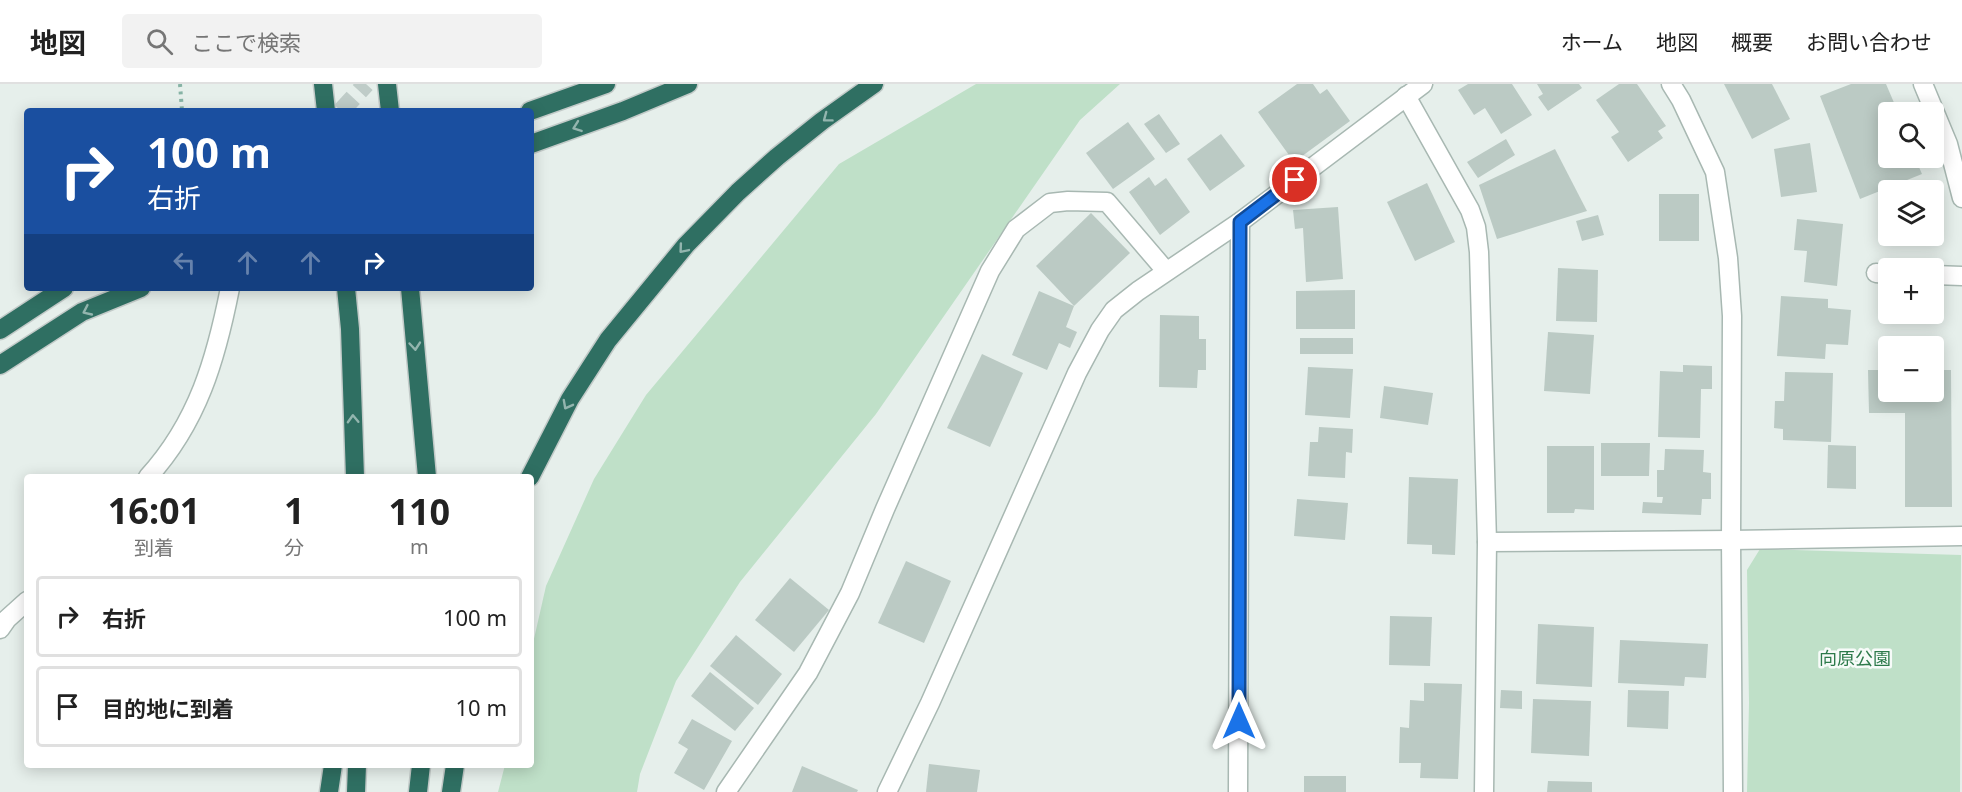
<!DOCTYPE html>
<html lang="ja">
<meta charset="utf-8">
<style>
:root{--surface:#fff;--page:#f2f2f2;--text:#222;--muted:#767676;--line:#e0e0e0}
body{margin:0;font-family:"Noto Sans","Noto Sans JP",sans-serif;background:var(--page);color:var(--text);height:100vh;display:flex;flex-direction:column;font-size:22px;white-space:nowrap}
*{box-sizing:border-box;margin:0}
p{font-size:20px;color:var(--muted)}
.icon{flex:none;width:33px;height:33px;fill:none;stroke:currentColor;stroke-width:2;stroke-linecap:round;stroke-linejoin:round}
.map{position:relative;flex:1;overflow:hidden}
.drawer{position:absolute;left:24px;top:390px;width:510px;height:294px;display:flex;flex-direction:column;background:var(--surface);border-radius:6px;box-shadow:0 3px 15px #0003}
.drawer>*{flex:none}
.hud{position:absolute;left:24px;top:24px;width:510px;height:183px;border-radius:6px;box-shadow:0 3px 15px #0003;background:#1a4fa0;color:#fff;overflow:hidden}
.tools{position:absolute;left:1878px;top:18px;display:grid;gap:12px}
.tools a{display:grid;place-items:center;width:66px;height:66px;border-radius:6px;background:var(--surface);box-shadow:0 3px 15px #0003;font-size:30px}
.pin{position:absolute;display:grid;place-items:center;width:51px;height:51px;color:#fff;margin:-26px;border:3px solid #fff;border-radius:50%;box-shadow:0 2px 6px #0007}
.me{position:absolute;width:66px;margin:-33px;rotate:0deg;stroke-linejoin:round;filter:drop-shadow(0 0 4px #0008)}
.turn{display:flex;align-items:center;gap:21px;height:126px;padding:0 24px;font-size:27px}
.turn .icon{width:78px;height:78px;stroke-width:2.5}
.turn b{display:block;font-size:42px;line-height:51px}
.lanes{display:flex;align-items:center;height:57px;padding:0 24px;background:#0003;justify-content:center;gap:30px;direction:ltr}
.lanes .off{opacity:.35}
.eta{display:flex;justify-content:space-evenly;align-items:center;height:102px;text-align:center}
.eta b{font-size:36px;font-weight:700;line-height:42px}
ul{padding:0;list-style:none}
li{display:flex;align-items:center;gap:18px;height:81px;margin:0 12px 9px;padding:0 12px;border:3px solid var(--line);border-radius:6px}
li div{flex:1}
li b{display:block;font-size:22px}
li em{font-style:normal}
header{display:flex;align-items:center;gap:36px;box-sizing:border-box;height:84px;padding:0 30px;background:var(--surface);border-bottom:2px solid var(--line)}
header strong{font-size:28px}
nav{display:flex;gap:33px;margin-inline-start:auto;font-size:21px}
.search{width:420px;height:54px;background:var(--page);display:flex;align-items:center;gap:15px;box-sizing:border-box;padding:0 21px;border-radius:6px;color:var(--muted);font-size:22px}
.map>svg:first-child{display:block}
</style>
<header>
<strong>地図</strong>
<div class="search"><svg class="icon" aria-label="search" viewBox="0 0 24 24"><circle cx="10" cy="10" r="6"/><path d="M15 15l6 6"/></svg>ここで検索</div>
<nav><a>ホーム</a><a>地図</a><a>概要</a><a>お問い合わせ</a></nav>
</header>
<div class="map">
<svg width="1962" height="708" viewBox="0 0 1962 708">
<rect width="100%" height="100%" fill="#e6efeb"/>
<g fill="#bfe0c8">
<path d="M976 0H1120L1080 36 876 330 740 498 676 597 640 690 637 708H498L505 681H531V568L546 502 594 395 646 311 839 80Z"/>
<path d="M1760 465 1961 471 1960 708H1747L1749 619 1747 486Z"/>
</g>
<g fill="#bbcac4">
<path d="M1297 0H1313L1320 10 1327 5 1350 37 1294 78 1258 28Z"/>
<path d="M1468 0H1512L1532 31 1501 50 1485 24 1474 31 1458 6Z"/>
<path d="M1537 0H1579L1582 4 1548 27 1538 13 1543 10Z"/>
<path d="M1619 0H1637L1666 42 1658 47 1663 54 1628 78 1611 53 1619 48 1596 16Z"/>
<path d="M1724 0H1772L1790 35 1752 55Z"/>
<path d="M1851 0H1886L1898 28H1888V74H1915L1922 90 1860 115 1820 12Z"/>
<path d="M1159 30 1180 60 1166 69 1144 40Z"/>
<path d="M1128 38 1155 75 1113 105 1086 69Z"/>
<path d="M1221 50 1245 82 1210 107 1187 75Z"/>
<path d="M1506 55 1515 71 1478 94 1467 78Z"/>
<path d="M1810 59 1817 108 1781 113 1774 65Z"/>
<path d="M1555 65 1587 127 1497 155 1479 101Z"/>
<path d="M1149 93 1155 102 1166 94 1190 128 1160 151 1129 108Z"/>
<path d="M1427 99 1455 158 1415 177 1387 118Z"/>
<rect x="1659" y="110" width="40" height="47"/>
<path d="M1338 123 1343 195 1306 198 1303 144 1295 145 1293 126Z"/>
<path d="M1091 129 1130 169 1074 222 1036 182Z"/>
<path d="M1598 131 1604 151 1582 157 1576 137Z"/>
<path d="M1797 135 1843 140 1837 202 1804 198 1807 167 1794 166Z"/>
<path d="M1558 184 1598 186 1597 238 1556 237Z"/>
<path d="M1355 206V245H1296V207Z"/>
<path d="M1039 207 1074 222 1066 243 1077 248 1070 264 1059 259 1047 286 1012 271Z"/>
<path d="M1781 212 1828 215V224L1851 226 1848 261 1826 260 1825 275 1777 272Z"/>
<path d="M1160 231 1199 232V255H1206V286H1198L1197 304 1159 303Z"/>
<path d="M1548 248 1594 251 1590 310 1544 307Z"/>
<rect x="1300" y="254" width="53" height="16"/>
<path d="M982 270 1023 289 990 363 947 344Z"/>
<path d="M1683 281 1712 282V305H1701L1700 354 1658 353 1660 287 1683 288Z"/>
<path d="M1308 283 1353 285 1350 334 1305 331Z"/>
<path d="M1868 286H1888V308H1934V286H1951L1952 423H1905V329H1869Z"/>
<path d="M1785 288 1833 289 1831 358 1783 356V345L1774 344 1775 317H1784Z"/>
<path d="M1384 302 1433 309 1428 341 1380 334Z"/>
<path d="M1319 343 1353 345 1352 369 1346 368 1345 394 1308 392 1310 358H1318Z"/>
<path d="M1601 359H1650L1649 392H1601Z"/>
<path d="M1828 361 1856 362V405L1827 404Z"/>
<path d="M1547 362H1594V426L1575 425 1574 429H1547Z"/>
<path d="M1665 365 1704 366 1703 388 1711 389V415H1702L1701 431 1642 429 1643 418 1662 419 1663 413H1657V386H1664Z"/>
<path d="M1409 393 1458 395 1455 471 1432 470V461L1407 460Z"/>
<path d="M1297 415 1348 419 1345 456 1294 452Z"/>
<path d="M906 477 951 497 924 559 878 539Z"/>
<path d="M790 494 829 526 794 568 755 536Z"/>
<path d="M1390 532 1432 533 1430 582 1389 581Z"/>
<path d="M1538 540 1594 543 1592 603 1536 600Z"/>
<path d="M736 551 782 590 758 621 710 582Z"/>
<path d="M1620 556 1708 560 1706 594 1685 593 1684 602 1618 599Z"/>
<path d="M710 588 754 624 735 647 691 612Z"/>
<path d="M1424 599 1462 600 1458 695 1420 694 1421 679H1399L1400 643 1409 644 1410 616 1424 617Z"/>
<path d="M1501 606 1522 607V625L1500 624Z"/>
<path d="M1628 606 1669 607 1668 645 1627 643Z"/>
<path d="M1533 615 1591 617 1589 672 1531 669Z"/>
<path d="M692 635 732 657 704 706 674 689 688 665 678 659Z"/>
<path d="M929 680 980 686 977 708H926Z"/>
<path d="M802 682 858 706 857 708H792Z"/>
<rect x="1304" y="692" width="42" height="16"/>
<path d="M1548 697 1592 698V708H1547Z"/>
</g>
<g fill="none" stroke-linecap="round" stroke-linejoin="round">
<path stroke="#bfccc8" stroke-width="18" stroke-dasharray="18 9" stroke-linecap="butt" d="M341 27 366 0"/>
<g stroke="#a8b8b2" stroke-width="21">
<g id="street">
<path d="M1671 0 1681 16 1715 88 1728 174 1732 232 1731 456 1733 708"/>
<path d="M1923 0 1948 60 1962 114"/>
<path d="M1406 12 1470 126 1476 143 1479 168 1487 458 1484 708"/>
<path d="M1876 189 1888 190"/>
<path d="M1934 191 1962 192"/>
<path d="M148 393C198 338 216 275 230 204"/>
<path d="M1487 458 1731 456 1962 452"/>
<path d="M0 545 7 535 27 517"/>
<path d="M726 708 808 589 850 509 885 425 990 187 1016 145 1050 119 1068 117 1107 118 1166 187"/>
<path d="M887 708 930 619 1077 289 1100 246 1114 226 1138 207 1240 138 1423 0"/>
<path d="M1238 708 1240 138"/>
</g>
</g>
<g stroke="#c2cac8" stroke-width="21">
<g id="highway">
<path d="M323 0 326 27"/>
<path d="M387 0 390 27"/>
<path d="M530 27 606 0"/>
<path d="M531 60 623 27 688 0"/>
<path d="M346 204 350 245 355 393"/>
<path d="M410 204 427 393"/>
<path d="M0 246 64 204"/>
<path d="M0 281 82 228 141 204"/>
<path d="M530 393 570 315 608 256 686 161 738 108 777 73 822 37 874 0"/>
<path d="M329 708 333 681"/>
<path d="M356 708 357 681"/>
<path d="M418 708 421 681"/>
<path d="M451 708 455 681"/>
</g>
</g>
<path stroke="#86b3a5" stroke-width="4" stroke-dasharray="3 4.5" stroke-linecap="butt" d="M180 0 182 27"/>
<use href="#street" stroke="#fff" stroke-width="18"/>
<use href="#highway" stroke="#2f6f62" stroke-width="18"/>
</g>
<defs><path id="oneway-chevron" d="M-2-3.5L2.5 0L-2 3.5" fill="none" stroke-width="1.6" stroke-linecap="round" stroke-linejoin="round" transform="scale(1.5)"/></defs>
<g stroke="#93b5ae">
<use href="#oneway-chevron" transform="translate(827 34) rotate(143)"/>
<use href="#oneway-chevron" transform="translate(577 43) rotate(160)"/>
<use href="#oneway-chevron" transform="translate(683 165) rotate(130)"/>
<use href="#oneway-chevron" transform="translate(87 227) rotate(155)"/>
<use href="#oneway-chevron" transform="translate(415 262) rotate(85)"/>
<use href="#oneway-chevron" transform="translate(567 321) rotate(118)"/>
<use href="#oneway-chevron" transform="translate(353 335) rotate(-92)"/>
</g>
<g fill="none" stroke-linecap="round" stroke-linejoin="round">
<g stroke="#114b97" stroke-width="15">
<path id="route" d="M1239 637 1240 138 1295 96"/>
</g>
<use href="#route" stroke="#1a73e8" stroke-width="10"/>
</g>
<g text-anchor="middle" dominant-baseline="central" stroke-width="5" stroke-linejoin="round" paint-order="stroke">
<g font-size="18" fill="#2d7a4b" stroke="#f7fbf9">
<text x="1855" y="574">向原公園</text>
</g>
</g>
</svg>
<div class="tools">
<a><svg class="icon" aria-label="search" viewBox="0 0 24 24"><circle cx="10" cy="10" r="6"/><path d="M15 15l6 6"/></svg></a>
<a><svg class="icon" aria-label="layers" viewBox="0 0 24 24"><path d="M12 4l9 5-9 5-9-5zM3 14l9 5 9-5"/></svg></a>
<a>+</a>
<a>−</a>
</div>
<div class="pin" style="left:1295px;top:96px;background:#d93025"><svg class="icon" aria-label="arrive" viewBox="0 0 24 24"><path d="M6 21V4h12l-3 4 3 4H6"/></svg></div>
<svg class="me" style="left:1239px;top:637px" viewBox="-20 -20 40 40"><path d="M0-17L14 15 0 8-14 15z" fill="#1a73e8" stroke="#fff" stroke-width="4"/></svg>
<div class="hud">
<div class="turn"><svg class="icon" aria-label="right" viewBox="0 0 24 24"><path d="M7 20v-9h11M14 6l5 5-5 5"/></svg><div><b>100 m</b>右折</div></div>
<div class="lanes"><svg class="icon off" aria-label="left" viewBox="0 0 24 24"><path d="M17 20v-9H6M10 6l-5 5 5 5"/></svg><svg class="icon off" aria-label="ahead" viewBox="0 0 24 24"><path d="M12 20V5M6 11l6-6 6 6"/></svg><svg class="icon off" aria-label="ahead" viewBox="0 0 24 24"><path d="M12 20V5M6 11l6-6 6 6"/></svg><svg class="icon" aria-label="right" viewBox="0 0 24 24"><path d="M7 20v-9h11M14 6l5 5-5 5"/></svg></div>
</div>
<section class="drawer">
<div class="eta">
<div><b>16:01</b><p>到着</p></div>
<div><b>1</b><p>分</p></div>
<div><b>110</b><p>m</p></div>
</div>
<ul>
<li><svg class="icon" aria-label="right" viewBox="0 0 24 24"><path d="M7 20v-9h11M14 6l5 5-5 5"/></svg><div><b>右折</b></div><em>100 m</em></li>
<li><svg class="icon" aria-label="arrive" viewBox="0 0 24 24"><path d="M6 21V4h12l-3 4 3 4H6"/></svg><div><b>目的地に到着</b></div><em>10 m</em></li>
</ul>
</section>
</div>
